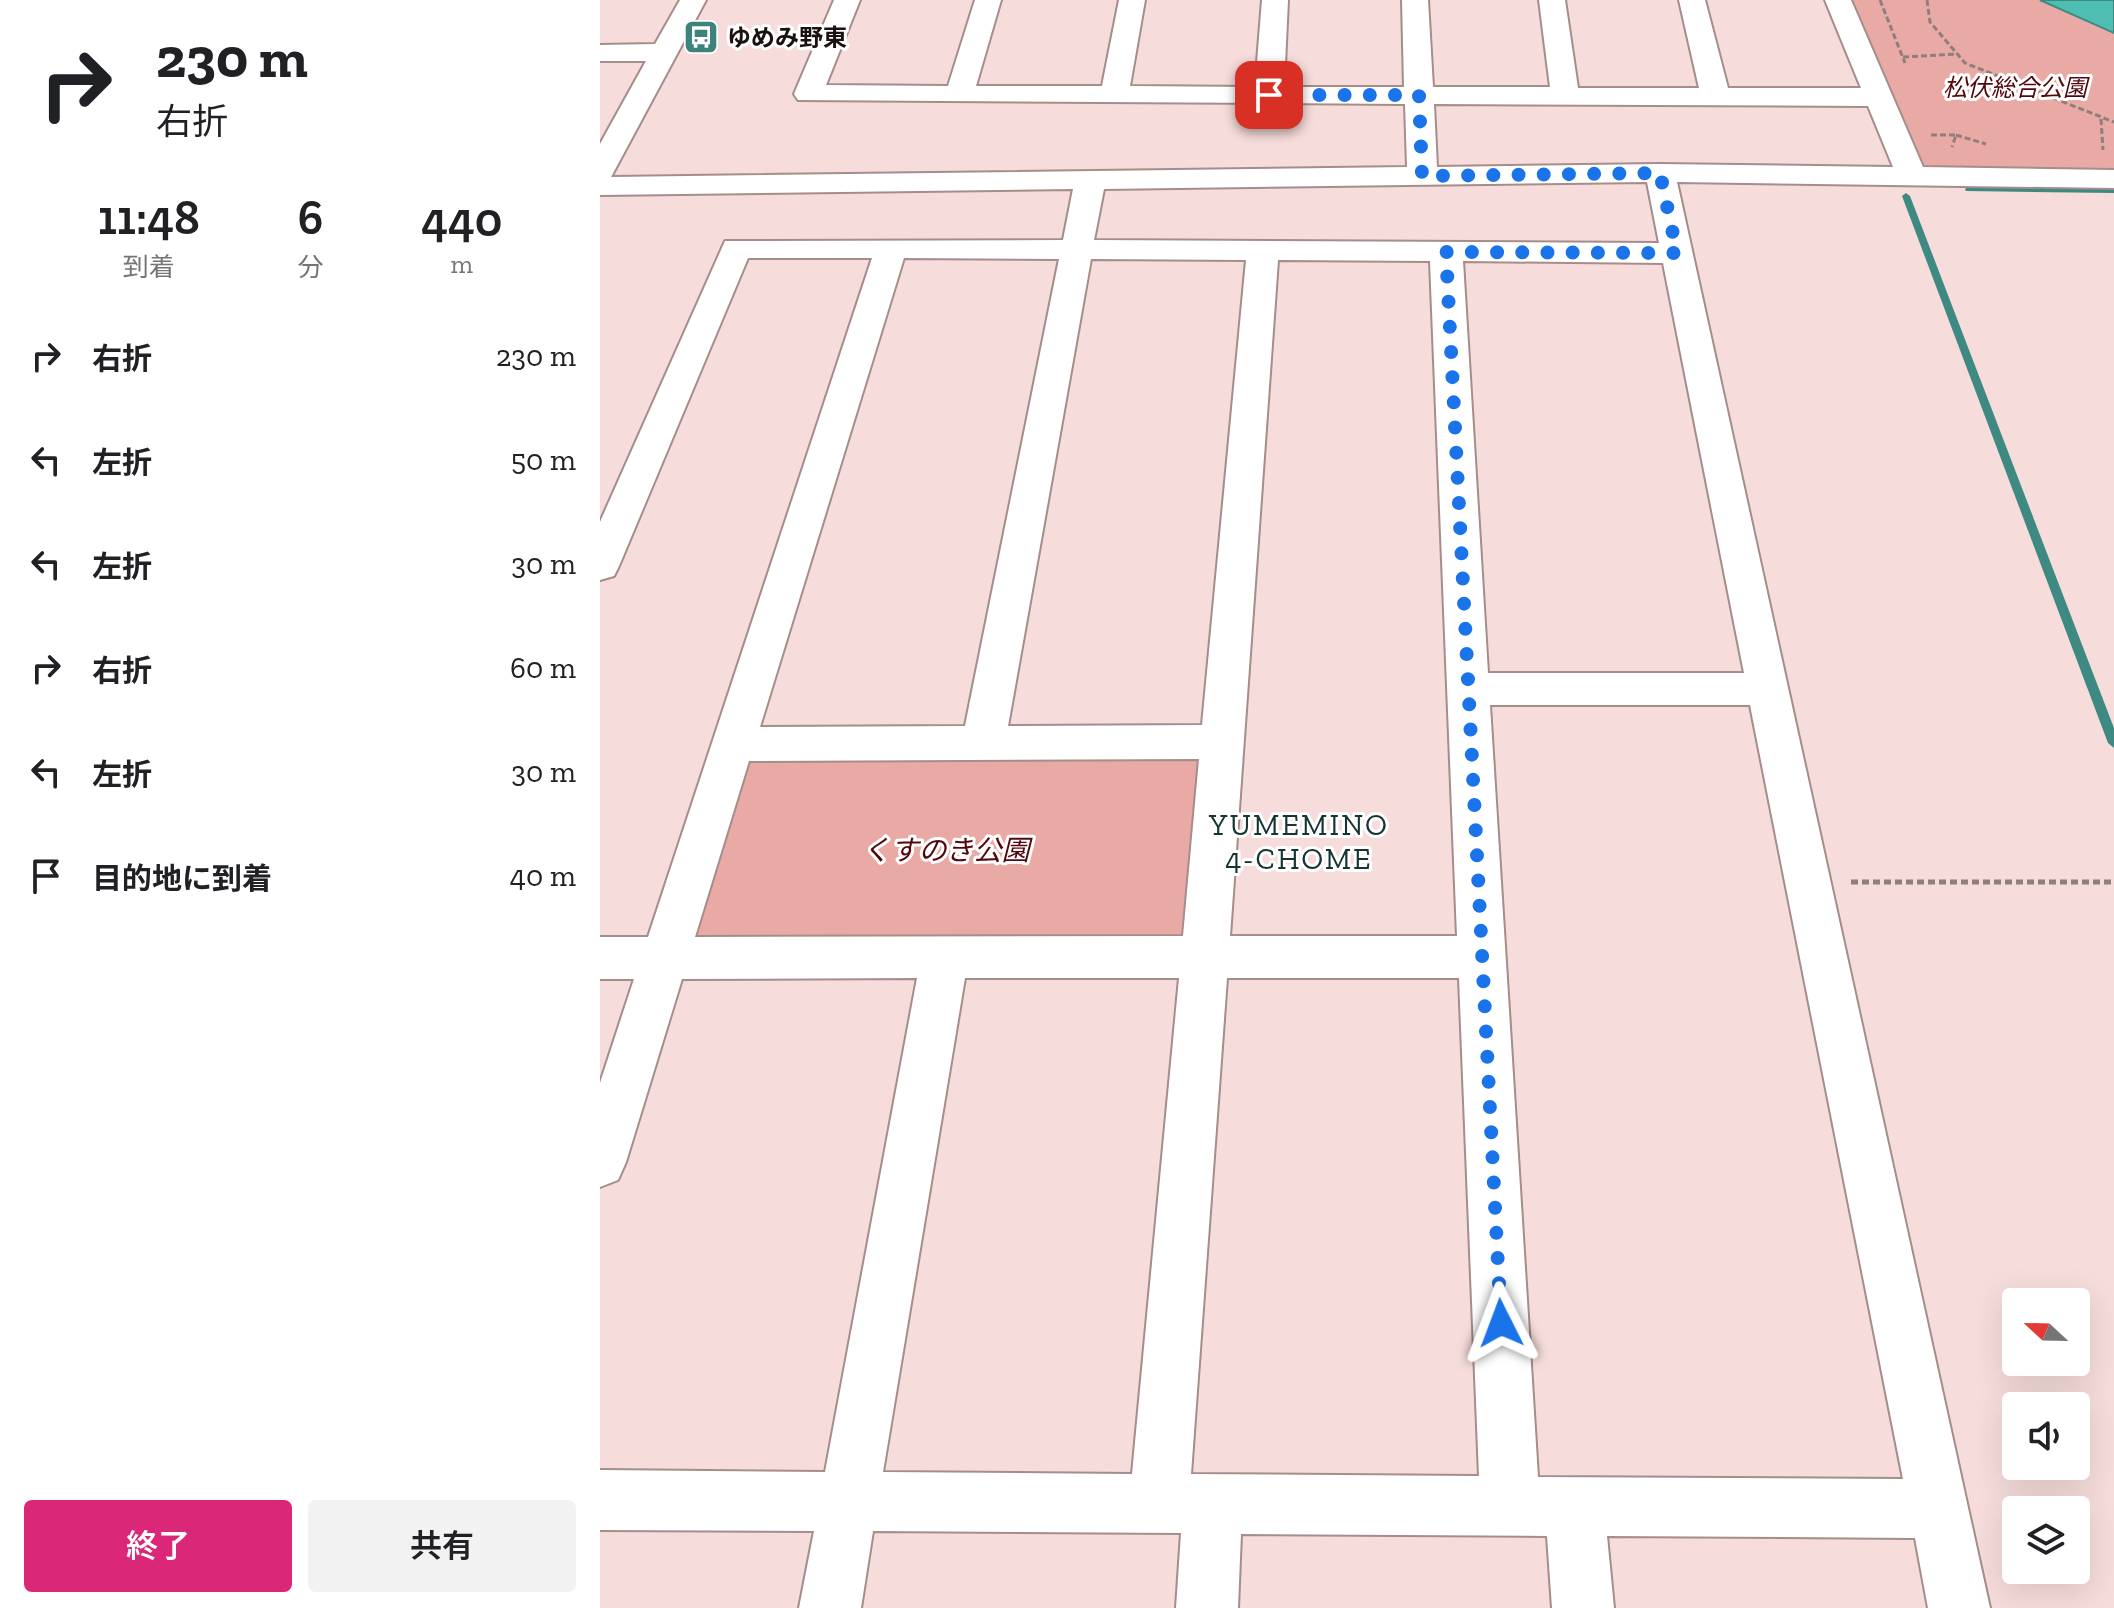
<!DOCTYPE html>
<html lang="ja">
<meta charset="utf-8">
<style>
:root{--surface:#fff;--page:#f2f2f2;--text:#202124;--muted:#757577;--accent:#db2777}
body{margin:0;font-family:"Zilla Slab","Noto Sans JP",serif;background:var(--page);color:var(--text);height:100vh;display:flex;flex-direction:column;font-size:30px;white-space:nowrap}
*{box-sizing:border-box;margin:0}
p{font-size:26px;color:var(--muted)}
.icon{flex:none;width:44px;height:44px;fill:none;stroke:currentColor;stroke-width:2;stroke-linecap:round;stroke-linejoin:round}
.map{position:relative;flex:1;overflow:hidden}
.drawer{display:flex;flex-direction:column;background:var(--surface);width:600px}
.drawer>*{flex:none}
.top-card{background:#fff;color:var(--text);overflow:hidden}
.needle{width:52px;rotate:292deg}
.fabs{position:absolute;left:1402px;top:1288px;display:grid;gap:16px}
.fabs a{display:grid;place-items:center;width:88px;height:88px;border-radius:8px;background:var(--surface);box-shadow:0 8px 32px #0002;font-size:40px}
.pin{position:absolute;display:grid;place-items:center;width:68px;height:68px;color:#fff;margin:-34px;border-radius:16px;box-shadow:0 4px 12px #0006}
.me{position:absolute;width:88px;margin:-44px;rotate:357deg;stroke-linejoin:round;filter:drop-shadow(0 0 6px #0008)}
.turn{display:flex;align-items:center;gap:28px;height:168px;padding:0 24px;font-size:36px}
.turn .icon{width:104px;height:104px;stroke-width:2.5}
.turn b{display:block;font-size:56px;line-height:68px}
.eta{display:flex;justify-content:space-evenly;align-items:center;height:136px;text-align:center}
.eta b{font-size:48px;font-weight:600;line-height:56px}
.cta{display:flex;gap:16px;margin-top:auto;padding:16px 24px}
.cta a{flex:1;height:92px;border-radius:8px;background:var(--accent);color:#fff;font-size:32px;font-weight:600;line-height:92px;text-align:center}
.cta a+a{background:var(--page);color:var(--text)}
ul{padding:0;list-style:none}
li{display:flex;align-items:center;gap:24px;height:104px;padding:0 24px}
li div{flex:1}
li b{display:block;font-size:30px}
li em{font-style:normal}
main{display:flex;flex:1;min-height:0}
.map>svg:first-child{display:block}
</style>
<main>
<section class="drawer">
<div class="top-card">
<div class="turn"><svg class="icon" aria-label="right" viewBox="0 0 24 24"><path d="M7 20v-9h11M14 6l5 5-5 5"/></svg><div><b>230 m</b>右折</div></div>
</div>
<div class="eta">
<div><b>11:48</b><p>到着</p></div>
<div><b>6</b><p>分</p></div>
<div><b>440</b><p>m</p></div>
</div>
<ul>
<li><svg class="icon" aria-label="right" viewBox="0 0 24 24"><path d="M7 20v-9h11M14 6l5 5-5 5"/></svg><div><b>右折</b></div><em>230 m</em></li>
<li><svg class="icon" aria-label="left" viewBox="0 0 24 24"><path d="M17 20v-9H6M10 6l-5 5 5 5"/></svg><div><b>左折</b></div><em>50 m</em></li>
<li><svg class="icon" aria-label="left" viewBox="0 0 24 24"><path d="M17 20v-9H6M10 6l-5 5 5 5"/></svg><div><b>左折</b></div><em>30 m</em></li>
<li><svg class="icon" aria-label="right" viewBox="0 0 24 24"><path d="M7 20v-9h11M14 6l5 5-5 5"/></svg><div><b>右折</b></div><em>60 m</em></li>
<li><svg class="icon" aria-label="left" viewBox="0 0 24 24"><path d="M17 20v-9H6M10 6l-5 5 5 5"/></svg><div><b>左折</b></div><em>30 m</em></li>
<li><svg class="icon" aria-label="arrive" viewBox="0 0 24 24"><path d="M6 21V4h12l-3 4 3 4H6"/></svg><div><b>目的地に到着</b></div><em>40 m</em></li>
</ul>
<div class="cta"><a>終了</a><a>共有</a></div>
</section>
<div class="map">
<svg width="1514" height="1608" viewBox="0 0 1514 1608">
<rect width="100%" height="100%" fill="#f6dddb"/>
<g fill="#e9aaa5">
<path d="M1245 0H1514V179L1317 172Z"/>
<path d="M603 756 590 942 89 945 145 759Z"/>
</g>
<path fill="#4ebeb2" stroke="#3e8a82" stroke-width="2" d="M1440 0H1514V33Z"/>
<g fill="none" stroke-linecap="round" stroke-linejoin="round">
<g fill="#3e8a82" fill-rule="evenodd">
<path d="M1369 186 1514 187V193L1366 191 1365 189Z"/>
<path d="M1306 193 1310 196 1514 728V748L1508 743 1302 196Z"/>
</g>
<g stroke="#a48d8b" stroke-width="4">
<path id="minor" d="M80 0H106L11 177 807 167 805 104 198 100 194 94 234 0H260L226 85 348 86 375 0H401L376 86H502L519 0H545L530 86 655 87 662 0H688L684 87H804L802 0H828L833 87H950L939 0H965L978 88H1099L1079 0H1105L1128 88H1261L1225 0H1251L1323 167 1514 170V188L1077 182 1390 1608H1328L1315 1538 1007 1536 1014 1608H952L947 1536 641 1534 638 1608H576L581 1533 273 1531 261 1608H199L214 1531 0 1530V1470L225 1472 317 978 82 979 26 1162 18 1180 0 1187V1083L34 979H0V937H48L272 258H148L19 566 14 576 0 580V522L125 241 463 240 473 189 0 195V144L46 61H0V45L55 44ZM834 104 1268 106 1293 167 1060 164 837 167ZM1047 182 1059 243 494 240 504 189ZM304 258 459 259 365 726 160 727ZM491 259 646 260 602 725 408 726ZM678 260 830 261 857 936H630ZM863 261 1063 263 1144 673H888ZM890 705H1150L1303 1479 938 1477ZM599 759 583 936 95 937 149 761ZM365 978H579L532 1474 283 1472ZM627 978H859L879 1476 591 1474Z"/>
</g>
<g stroke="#907e7d" stroke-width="3" stroke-dasharray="6 3" stroke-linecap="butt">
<path d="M1280 0 1305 63"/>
<path d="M1327 0 1330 22 1365 63 1514 122"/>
<path d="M1303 57 1357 54"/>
<path d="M1501 119 1503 150"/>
<path d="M1331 135H1356L1352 147"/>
<path d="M1356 135 1386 144"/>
</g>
<path stroke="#907e7d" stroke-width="5" stroke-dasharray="7 4" stroke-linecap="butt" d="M1251 882H1514"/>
<use href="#minor" fill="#fff" fill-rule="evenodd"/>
</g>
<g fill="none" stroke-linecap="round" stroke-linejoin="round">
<path stroke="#1a73e8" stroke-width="14" stroke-dasharray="0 25.2" d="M669 95H819L822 176 1060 173 1077 253 846 252 901 1323"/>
</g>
<defs>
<g id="bus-square" transform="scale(1.8)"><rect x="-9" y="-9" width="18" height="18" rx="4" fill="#3d837b" stroke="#fff"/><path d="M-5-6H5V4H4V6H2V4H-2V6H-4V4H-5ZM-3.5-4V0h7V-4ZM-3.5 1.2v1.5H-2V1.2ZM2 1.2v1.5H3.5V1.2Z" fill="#fff"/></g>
</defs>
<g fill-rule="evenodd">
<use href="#bus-square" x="101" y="37"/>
</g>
<g text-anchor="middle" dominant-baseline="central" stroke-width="6" stroke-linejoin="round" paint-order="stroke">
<g font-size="24" font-weight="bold" fill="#1a1211" stroke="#fff" text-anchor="start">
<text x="127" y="37">ゆめみ野東</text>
</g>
<g font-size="24" font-style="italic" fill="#53070d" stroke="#fff">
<text x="1415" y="87">松伏総合公園</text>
</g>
<g font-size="28" font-style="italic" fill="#53070d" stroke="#fff">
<text x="346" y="850">くすのき公園</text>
</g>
<g font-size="30" letter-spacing="2" fill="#143532" stroke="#fff">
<text x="699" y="825">YUMEMINO<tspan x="699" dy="34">4-CHOME</tspan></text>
</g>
</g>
</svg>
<div class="fabs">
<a><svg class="needle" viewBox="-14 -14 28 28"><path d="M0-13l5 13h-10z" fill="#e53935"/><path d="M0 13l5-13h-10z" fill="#757577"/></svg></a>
<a><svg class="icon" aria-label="sound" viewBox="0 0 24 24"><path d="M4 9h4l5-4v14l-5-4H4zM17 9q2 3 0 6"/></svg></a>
<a><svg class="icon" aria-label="layers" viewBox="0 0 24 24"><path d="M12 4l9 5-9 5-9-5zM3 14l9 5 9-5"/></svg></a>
</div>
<div class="pin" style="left:669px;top:95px;background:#d93025"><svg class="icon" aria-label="arrive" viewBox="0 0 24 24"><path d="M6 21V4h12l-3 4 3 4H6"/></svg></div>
<svg class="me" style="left:901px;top:1323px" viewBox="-20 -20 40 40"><path d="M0-17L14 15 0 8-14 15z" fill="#1a73e8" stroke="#fff" stroke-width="4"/></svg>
</div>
</main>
